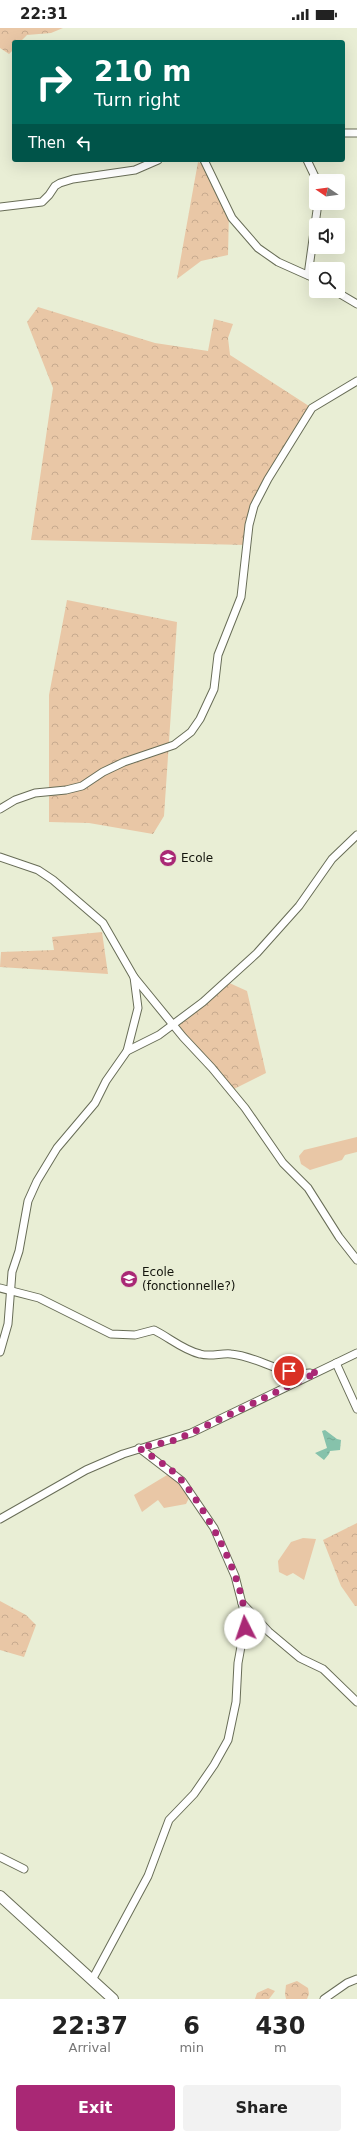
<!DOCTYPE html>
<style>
:root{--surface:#fff;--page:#f2f2f2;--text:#222;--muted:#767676;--accent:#a92875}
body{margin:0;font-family:"DejaVu Sans",sans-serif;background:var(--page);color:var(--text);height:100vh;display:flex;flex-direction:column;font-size:15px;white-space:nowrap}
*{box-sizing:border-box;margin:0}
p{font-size:13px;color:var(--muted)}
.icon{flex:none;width:22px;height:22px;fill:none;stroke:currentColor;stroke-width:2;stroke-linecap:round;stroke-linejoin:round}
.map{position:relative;height:1971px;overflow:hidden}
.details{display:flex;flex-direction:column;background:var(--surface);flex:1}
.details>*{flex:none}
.banner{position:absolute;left:12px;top:12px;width:333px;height:122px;border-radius:4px;box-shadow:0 4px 16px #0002;background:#00695c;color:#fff;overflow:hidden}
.needle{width:26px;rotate:283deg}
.controls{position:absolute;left:309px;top:146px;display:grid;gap:8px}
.controls a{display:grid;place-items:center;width:36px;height:36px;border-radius:4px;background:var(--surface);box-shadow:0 4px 16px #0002;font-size:20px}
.pin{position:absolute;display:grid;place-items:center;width:34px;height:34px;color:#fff;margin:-17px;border:2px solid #fff;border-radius:50%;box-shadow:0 1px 4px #0007}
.me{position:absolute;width:44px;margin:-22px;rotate:356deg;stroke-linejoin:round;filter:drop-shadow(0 0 3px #0008)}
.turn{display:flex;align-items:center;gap:14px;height:84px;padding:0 16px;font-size:18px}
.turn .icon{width:52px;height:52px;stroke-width:2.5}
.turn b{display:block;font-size:28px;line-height:34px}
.then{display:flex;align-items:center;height:38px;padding:0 16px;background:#0003;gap:8px;font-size:15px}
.eta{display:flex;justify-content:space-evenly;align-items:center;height:68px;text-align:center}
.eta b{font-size:24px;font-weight:800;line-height:28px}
.button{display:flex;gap:8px;margin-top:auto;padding:8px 16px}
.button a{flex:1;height:46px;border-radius:4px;background:var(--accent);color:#fff;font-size:16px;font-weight:800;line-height:46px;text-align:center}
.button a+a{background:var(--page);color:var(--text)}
.status{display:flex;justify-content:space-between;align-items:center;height:28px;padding:0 20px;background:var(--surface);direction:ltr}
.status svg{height:11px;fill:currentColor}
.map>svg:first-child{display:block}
</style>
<div class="status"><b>22:31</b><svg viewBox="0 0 49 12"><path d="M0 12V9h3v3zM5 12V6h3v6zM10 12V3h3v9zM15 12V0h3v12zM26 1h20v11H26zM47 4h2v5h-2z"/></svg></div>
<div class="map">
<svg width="357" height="1971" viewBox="0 0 357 1971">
<defs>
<pattern id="forest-crowns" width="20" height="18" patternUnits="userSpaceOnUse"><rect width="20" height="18" fill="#e9c7a6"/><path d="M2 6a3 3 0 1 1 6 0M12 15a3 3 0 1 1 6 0" fill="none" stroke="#c7aa8e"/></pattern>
<pattern id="water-ripples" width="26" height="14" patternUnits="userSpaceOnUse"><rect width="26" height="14" fill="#86c2ab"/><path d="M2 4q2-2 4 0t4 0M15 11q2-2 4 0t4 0" fill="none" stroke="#73a692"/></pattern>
</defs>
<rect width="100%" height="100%" fill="#e9eed5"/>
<g fill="#e9c7a6">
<path d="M357 1109V1124L345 1127 342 1132 310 1142 301 1136 299 1128 304 1122Z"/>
<path d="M172 1444 191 1466 186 1476 164 1480 158 1472 142 1484 134 1467Z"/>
<path d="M303 1510 316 1511 304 1552 293 1545 287 1548 279 1544 278 1533 291 1514Z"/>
</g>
<g fill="url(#forest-crowns)">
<path d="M0 0H63L51 5 27 7 20 14H14V21L9 26 0 20Z"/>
<path d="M198 134 206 137 229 183 228 227 201 233 177 251Z"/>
<path d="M38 279 155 315 208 323 214 291 233 296 228 310 230 327 312 380 259 472 246 517 31 512 53 360 27 294Z"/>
<path d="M67 572 177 594 164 788 153 806 89 795 49 794V667Z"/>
<path d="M102 904 108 946 0 939 1 924 54 922 52 909Z"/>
<path d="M225 953 247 963 266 1045 230 1063 172 996Z"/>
<path d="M357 1495V1578H355L341 1558 323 1512Z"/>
<path d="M0 1573 26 1587 36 1597 24 1629 0 1622Z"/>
<path d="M297 1953 308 1960 309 1966 307 1971H286L285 1966 286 1957Z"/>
<path d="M268 1960 275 1963 269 1971H255L257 1965Z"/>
</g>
<path fill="url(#water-ripples)" d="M325 1402 337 1411 341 1412 340 1422 330 1423 329 1426 324 1432 315 1425 327 1420 322 1403Z"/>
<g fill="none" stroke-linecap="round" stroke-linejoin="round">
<g stroke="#686d57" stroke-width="9">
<g id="street">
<path d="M343 105H357"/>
<path d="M204 132 232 190 258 220 278 234 316 251"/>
<path d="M307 132 317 153"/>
<path d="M0 179 42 174 49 167 55 158 60 155 73 151 135 142 158 132"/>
<path d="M308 247 318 175"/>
<path d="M335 263 357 276"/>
<path d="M0 781 15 772 35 765 66 762 82 758 103 744 124 734 174 717 191 704 200 691 214 661 218 627 241 569 249 497 254 478 268 451 312 380 357 353"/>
<path d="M0 829 38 842 53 852 103 895 134 949 138 980 127 1023"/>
<path d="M134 949 183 1009 212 1040 245 1080 283 1135 308 1160 339 1209 357 1232"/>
<path d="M0 1260 39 1270 111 1306 135 1307 154 1302C170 1310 183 1322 200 1326 210 1329 221 1325 231 1326 258 1328 283 1349 310 1345"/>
<path d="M0 1324 8 1296 12 1244 19 1223 28 1173 37 1153 57 1120 95 1075 106 1053 127 1023 159 1007 203 974 257 925 299 878 332 831 357 807"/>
<path d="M336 1335 357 1381"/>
<path d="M0 1491 86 1442 123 1426 191 1405 357 1325"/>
<path d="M242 1575 269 1604 300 1630 323 1641 357 1674"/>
<path d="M0 1829 24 1841"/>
<path d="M92 1952 148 1848 169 1792 194 1766 214 1737 228 1712 236 1674 238 1635 246 1591 235 1548 214 1500 182 1453 139 1420"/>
<path d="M324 1971 347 1955 357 1951"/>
</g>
</g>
<g stroke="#686d57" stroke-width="12">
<path id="secondary" d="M0 1868 113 1971"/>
</g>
<use href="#street" stroke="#fff" stroke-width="7"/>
<use href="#secondary" stroke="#fff" stroke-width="10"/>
</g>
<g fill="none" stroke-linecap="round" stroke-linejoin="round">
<path stroke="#a92875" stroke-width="7" stroke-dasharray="0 12.6" d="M245 1600C248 1558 209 1486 183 1454 172 1440 154 1430 139 1420L175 1412 191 1405 318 1344 300 1346 289 1343"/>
</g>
<defs>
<g id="school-disc" transform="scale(0.9)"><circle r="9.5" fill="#a92875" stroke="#e9eed5"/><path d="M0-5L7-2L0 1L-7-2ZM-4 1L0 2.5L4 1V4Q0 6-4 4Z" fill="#fff"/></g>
</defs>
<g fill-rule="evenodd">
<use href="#school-disc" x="168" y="830"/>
<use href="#school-disc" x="129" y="1251"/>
</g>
<g text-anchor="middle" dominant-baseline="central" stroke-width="3.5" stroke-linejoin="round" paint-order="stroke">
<g font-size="12" fill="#14150d" stroke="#e9eed5" text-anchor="start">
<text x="181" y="830">Ecole</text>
<text x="142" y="1244">Ecole<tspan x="142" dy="14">(fonctionnelle?)</tspan></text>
</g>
</g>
</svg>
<div class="controls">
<a><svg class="needle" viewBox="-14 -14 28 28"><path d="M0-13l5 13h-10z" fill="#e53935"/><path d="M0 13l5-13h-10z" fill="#767676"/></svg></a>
<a><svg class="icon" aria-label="sound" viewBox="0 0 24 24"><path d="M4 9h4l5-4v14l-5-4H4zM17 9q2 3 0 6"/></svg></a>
<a><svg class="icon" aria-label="search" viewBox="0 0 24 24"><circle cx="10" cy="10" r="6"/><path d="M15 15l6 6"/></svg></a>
</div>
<div class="pin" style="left:289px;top:1343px;background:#d93025"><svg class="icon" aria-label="arrive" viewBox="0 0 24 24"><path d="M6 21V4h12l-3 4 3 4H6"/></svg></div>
<svg class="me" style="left:245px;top:1600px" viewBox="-20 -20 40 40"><circle r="19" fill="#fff"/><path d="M0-13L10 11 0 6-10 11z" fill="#a92875"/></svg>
<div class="banner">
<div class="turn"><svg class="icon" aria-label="right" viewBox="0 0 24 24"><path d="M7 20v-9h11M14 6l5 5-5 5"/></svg><div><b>210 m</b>Turn right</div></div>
<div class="then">Then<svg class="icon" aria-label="left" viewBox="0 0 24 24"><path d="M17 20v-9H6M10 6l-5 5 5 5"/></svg></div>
</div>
</div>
<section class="details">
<div class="eta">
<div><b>22:37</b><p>Arrival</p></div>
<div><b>6</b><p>min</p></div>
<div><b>430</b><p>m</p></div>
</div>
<div class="button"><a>Exit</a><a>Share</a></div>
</section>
